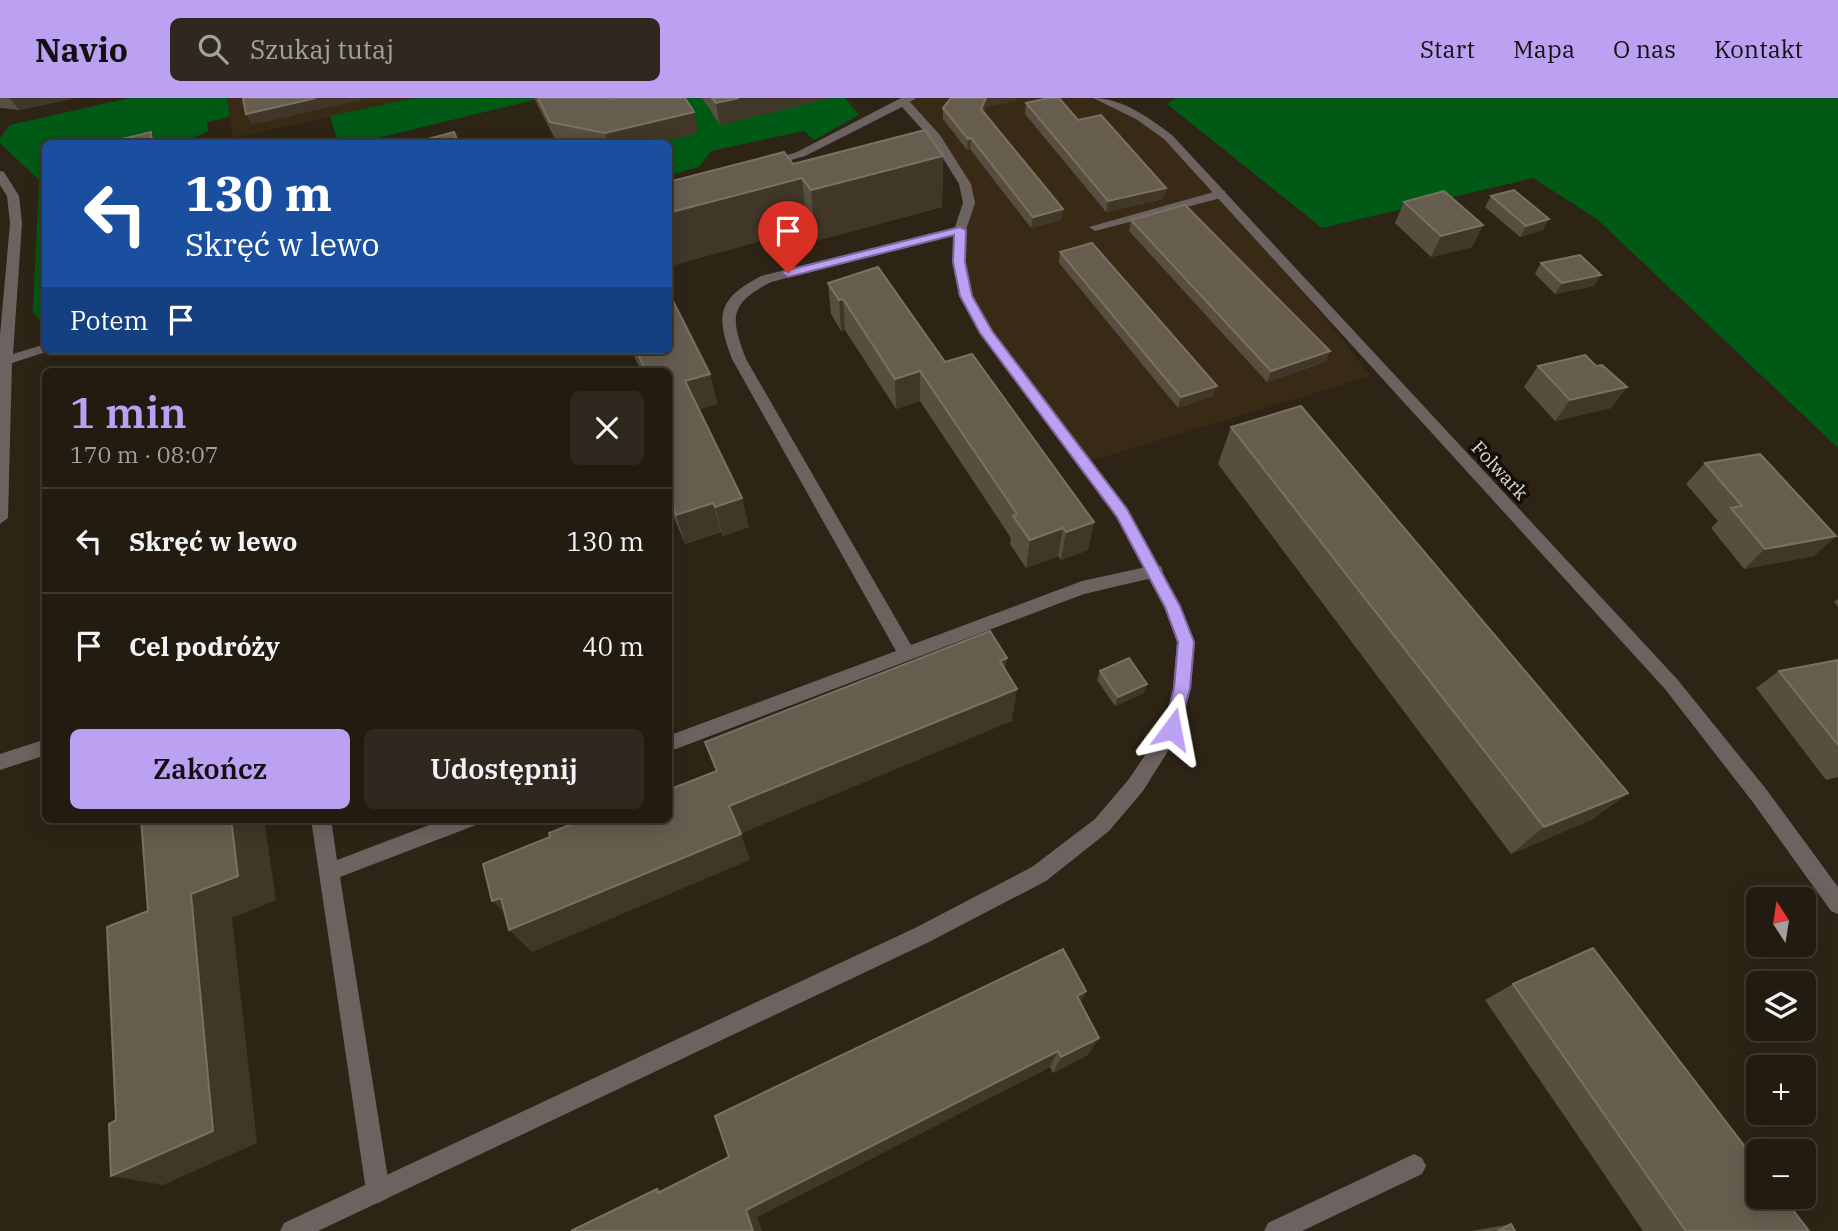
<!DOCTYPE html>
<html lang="pl">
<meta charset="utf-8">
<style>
:root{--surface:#221b10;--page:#2e281e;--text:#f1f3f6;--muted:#a2a19f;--line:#3f3930;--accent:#bca0f2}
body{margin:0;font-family:"IBM Plex Serif",serif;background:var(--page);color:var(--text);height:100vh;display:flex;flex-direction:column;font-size:26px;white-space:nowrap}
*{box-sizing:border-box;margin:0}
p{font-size:23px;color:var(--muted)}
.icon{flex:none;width:38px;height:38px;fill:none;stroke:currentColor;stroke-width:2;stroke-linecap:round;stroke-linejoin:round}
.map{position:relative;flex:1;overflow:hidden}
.sheet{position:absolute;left:42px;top:270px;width:630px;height:455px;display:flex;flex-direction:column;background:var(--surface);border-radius:10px;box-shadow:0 4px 18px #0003,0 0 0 2px var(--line)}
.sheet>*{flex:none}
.guide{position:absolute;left:42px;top:42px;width:630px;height:214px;border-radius:10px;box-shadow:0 4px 18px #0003,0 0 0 2px var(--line);background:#1a4fa0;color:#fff;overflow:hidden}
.needle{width:46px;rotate:348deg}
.fabs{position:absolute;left:1746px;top:789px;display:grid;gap:14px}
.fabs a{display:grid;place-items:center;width:70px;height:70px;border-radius:10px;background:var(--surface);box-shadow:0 4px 18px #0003,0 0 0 2px var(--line);font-size:35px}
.pin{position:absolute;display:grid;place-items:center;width:60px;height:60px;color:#fff;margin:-72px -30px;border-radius:50% 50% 50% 0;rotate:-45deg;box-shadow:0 0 7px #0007}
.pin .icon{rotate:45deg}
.me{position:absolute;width:77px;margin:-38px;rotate:13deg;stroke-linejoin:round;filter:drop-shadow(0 0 5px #0008)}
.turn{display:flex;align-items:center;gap:24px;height:147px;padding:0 28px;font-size:32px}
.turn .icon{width:91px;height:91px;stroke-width:2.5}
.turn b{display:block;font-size:49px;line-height:60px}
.then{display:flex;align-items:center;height:66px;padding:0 28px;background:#0003;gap:14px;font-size:26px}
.round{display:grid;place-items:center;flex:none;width:74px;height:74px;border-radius:10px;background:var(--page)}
.summary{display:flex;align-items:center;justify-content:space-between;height:119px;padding:0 28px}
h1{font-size:42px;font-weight:600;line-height:52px;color:var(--accent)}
.primary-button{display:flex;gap:14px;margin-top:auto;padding:14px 28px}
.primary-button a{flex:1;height:80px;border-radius:10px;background:var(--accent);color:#111;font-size:28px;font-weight:600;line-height:80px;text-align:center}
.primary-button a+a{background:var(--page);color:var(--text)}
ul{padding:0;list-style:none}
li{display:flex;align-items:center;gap:21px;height:105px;padding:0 28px;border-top:2px solid var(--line)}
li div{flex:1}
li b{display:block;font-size:26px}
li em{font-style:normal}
header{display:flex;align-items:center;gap:42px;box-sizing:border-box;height:98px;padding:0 35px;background:var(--accent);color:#111}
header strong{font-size:33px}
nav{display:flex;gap:38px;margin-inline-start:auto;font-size:24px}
.search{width:490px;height:63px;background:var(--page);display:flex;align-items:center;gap:18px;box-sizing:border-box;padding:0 24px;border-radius:10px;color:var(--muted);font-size:26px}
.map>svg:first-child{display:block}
</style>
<header>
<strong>Navio</strong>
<div class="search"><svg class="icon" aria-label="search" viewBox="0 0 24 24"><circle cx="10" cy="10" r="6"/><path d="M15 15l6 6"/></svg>Szukaj tutaj</div>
<nav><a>Start</a><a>Mapa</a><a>O nas</a><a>Kontakt</a></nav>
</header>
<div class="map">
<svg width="1838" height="1133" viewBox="0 0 1838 1133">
<rect width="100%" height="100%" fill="#2e2416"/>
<g fill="#392a16">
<path d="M227 0H415L233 40Z"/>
<path d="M910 0H1099L1140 19 1168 39 1250 128 1371 278 1077 367 1067 342 987 235 959 164 965 86 904 4Z"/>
</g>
<g fill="#005a15">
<path d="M129 0H227L230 19 207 24 208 33C175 54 86 45 46 46L44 227 33 214 39 82 0 45V40L10 27Z"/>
<path d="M415 0H542L357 45H338L330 18Z"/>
<path d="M598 0H845L859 17 814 42 804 33 711 53 699 69 669 77 668 46 655 45Z"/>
<path d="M1176 0H1838V350L1597 121 1533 80 1322 130 1167 6Z"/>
</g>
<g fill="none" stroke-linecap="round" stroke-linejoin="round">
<g fill="#6c6360" fill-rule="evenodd">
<path d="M1221 92 1225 93V99L1095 133 1089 129Z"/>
<path d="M960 128 966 132 964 135 771 184C729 206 730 219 746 261L911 547 1082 483 1155 467 1161 468 1163 473 1161 478 1084 496 668 654V638L896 553 732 261C715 216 718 201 761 178Z"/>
<path d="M46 641V657L0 672V656Z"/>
<path d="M311 721H331L337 762 445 721H479L476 727 340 779 390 1093 386 1101 378 1105 370 1101 366 1093Z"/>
<path d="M1414 1056 1422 1060 1426 1068 1422 1076 1302 1133H1264L1268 1125Z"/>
</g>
<g fill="#6c6360" fill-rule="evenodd">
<path d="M901 0H916L910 4 940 37 971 86 975 105 966 132 965 164 973 198 993 233 1128 411 1180 508 1195 544 1191 590 1178 637 1143 693 1109 733 1046 783 929 844 318 1133H280L284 1125 915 830 1032 769 1095 721 1129 681 1164 629 1173 590 1177 544 1164 509 1116 419 982 238 959 198 953 164 954 132 963 105 959 86 931 41 902 9 805 58 767 69 761 65 797 54Z"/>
<path d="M1093 0C1123 0 1149 20 1172 37L1677 581 1766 691 1838 789V816L1831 813 1752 703 1665 591 1164 41 1136 21Z"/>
<path d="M0 73 4 74 19 98 22 125 13 256 46 246V252H52L12 265 8 420 0 426V238L10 125 7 98 0 87Z"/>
</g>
</g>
<g fill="#584e3f">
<path d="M0 0H75L19 12 0 10Z"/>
<path d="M534 0H609L698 35 655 46H558L557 45Z"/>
<path d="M702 0H831L720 27Z"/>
<path d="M951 0H1016L1015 3 987 8 984 14 1063 111 1061 122 1031 130 970 51 967 52 943 21V10Z"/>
<path d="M1026 5 1078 22 1166 90 1163 101 1106 114 1025 16Z"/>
<path d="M943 58 942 109 815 143 807 130 674 167 668 159V84L793 66Z"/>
<path d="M1491 98 1543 132 1520 139 1485 109Z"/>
<path d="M1404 104 1483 127 1472 149 1431 159 1395 125Z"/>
<path d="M1131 122 1330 253 1325 264 1267 284 1129 133Z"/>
<path d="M1060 154 1213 298 1178 310 1059 165Z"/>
<path d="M1541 165 1594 188 1555 196 1535 176Z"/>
<path d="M828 185 945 264 1094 424 1088 452 1061 462 1058 458 1026 470 1010 446 1011 440 920 303 896 311 845 232 841 233 831 216Z"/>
<path d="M631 252H668L710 276 717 306 699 311 749 429 723 438 721 434 685 446 675 422 668 402V273H641Z"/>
<path d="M1538 268 1627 289 1611 310 1555 323 1524 289Z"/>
<path d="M1231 329 1628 695 1591 722 1511 756 1218 366Z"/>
<path d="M1705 365 1814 458 1744 471 1711 430 1718 423 1686 386Z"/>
<path d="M1838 501V509L1834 504Z"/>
<path d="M1838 562V679L1826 682 1756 590 1779 573Z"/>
<path d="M1100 573 1144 595 1115 608 1097 582Z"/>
<path d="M1513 886 1809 1133H1643L1485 902Z"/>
<path d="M1086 893 1080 905 1088 957 1053 975 1050 969 757 1119 571 1133 657 1091 662 1093Z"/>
<path d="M1511 1126 1515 1133H1472Z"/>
</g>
<g fill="#413728">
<path d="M10 0H75L19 12Z"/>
<path d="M316 0H369L252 27 246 16Z"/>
<path d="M739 0H831L720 27 716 5Z"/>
<path d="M986 0H1016L1015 3 987 8 981 22V11Z"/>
<path d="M694 14 698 35 655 46H607L605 35Z"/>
<path d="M151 34 158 46H152Z"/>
<path d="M971 40 970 51 967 52 968 41Z"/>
<path d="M943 58 942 109 815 143 811 92Z"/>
<path d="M802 80 807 130 674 167 668 142V115Z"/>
<path d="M1166 90 1163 101 1106 114 1108 103Z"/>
<path d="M1063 111 1061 122 1031 130 1033 119Z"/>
<path d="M1549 121 1543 132 1520 139 1526 128Z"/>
<path d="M1483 127 1472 149 1431 159 1441 138Z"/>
<path d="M1601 177 1594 188 1555 196 1562 185Z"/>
<path d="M843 201 845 232 841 233 839 202Z"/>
<path d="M1330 253 1325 264 1267 284 1271 273Z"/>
<path d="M920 273V303L896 311 895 281Z"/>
<path d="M710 276 717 306 693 313 685 283Z"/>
<path d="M1217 288 1213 298 1178 310 1181 299Z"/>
<path d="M1627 289 1611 310 1555 323 1570 302Z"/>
<path d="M742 400 749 429 723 438 715 409Z"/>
<path d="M713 405 721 434 685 446 676 417Z"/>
<path d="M1094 424 1088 452 1061 462 1066 434Z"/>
<path d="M1063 430 1058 458 1026 470 1030 442Z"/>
<path d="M1836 438 1814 458 1744 471 1765 451Z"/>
<path d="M1007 560 1002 592 1000 563Z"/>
<path d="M1147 586 1144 595 1115 608 1118 599Z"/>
<path d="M1017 591 1012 623 740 736 729 708Z"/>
<path d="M1628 695 1591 722 1511 756 1544 729Z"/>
<path d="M231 721H264L276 802 232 820 257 1045 163 1087 111 1078 191 796Z"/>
<path d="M741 736 750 762 532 854 509 832Z"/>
<path d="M501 800 516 826 492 803Z"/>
<path d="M1086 893 1076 912 1077 898Z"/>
<path d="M1099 940 1088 957 1053 975 1061 959Z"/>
<path d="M1058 953 1050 969 757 1119 762 1133H753L746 1112Z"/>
</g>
<g fill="#675d4f" stroke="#7a7163" stroke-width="2">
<path d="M246 0H316L246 16 243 1Z"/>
<path d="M538 0H609L612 1 618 0H685L694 14 605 35 550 24Z"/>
<path d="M712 0H739L716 5Z"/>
<path d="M951 0H986L981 11 1063 111 1033 119 971 40 968 41 943 10Z"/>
<path d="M1049 0H1059L1078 22 1101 17 1166 90 1108 103 1026 5Z"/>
<path d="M925 32 943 58 811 92 802 80 668 115V84L784 54 793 66Z"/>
<path d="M151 34 152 46H102Z"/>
<path d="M454 34 459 46H409Z"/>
<path d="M1514 92 1549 121 1526 128 1491 98Z"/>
<path d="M1444 93 1483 127 1441 138 1404 104Z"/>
<path d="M1185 107 1330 253 1271 273 1131 122Z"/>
<path d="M1092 145 1217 288 1181 299 1060 154Z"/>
<path d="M1580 157 1601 177 1562 185 1541 165Z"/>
<path d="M878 169 945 264 972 256 1094 424 1066 434 1063 430 1030 442 1013 418 1017 416 920 273 895 281 843 201 839 202 828 185Z"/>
<path d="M668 193 710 276 685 283 742 400 715 409 713 405 676 417 668 400V393L670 392 668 390V273H646L636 252H668Z"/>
<path d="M1585 257 1596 268 1602 267 1627 289 1570 302 1538 268Z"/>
<path d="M1301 308 1628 695 1544 729 1231 329Z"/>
<path d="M1760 356 1836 438 1765 451 1731 410 1742 408 1705 365Z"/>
<path d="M990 533 1007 560 1000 563 1017 591 729 708 741 736 509 832 501 800 492 803 483 766 550 739 549 735 584 721H668V692L717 673 705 644Z"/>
<path d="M1129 560 1147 586 1118 599 1100 573Z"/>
<path d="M1838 562V647L1779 573Z"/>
<path d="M141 721H231L238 778 191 796 213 1033 111 1078 109 1026 116 1022 107 829 148 813Z"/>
<path d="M1593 850 1759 1067V1099H1783L1809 1133H1686L1513 886Z"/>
<path d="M1063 851 1086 893 1077 898 1099 940 1061 959 1058 953 746 1112 753 1133H571L657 1091 658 1095 729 1059 715 1018Z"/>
<path d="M1511 1126 1515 1133H1498Z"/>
</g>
<path fill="#bca0f2" stroke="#7a689d" stroke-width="2" d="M960 129 966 132 965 164 972 198 992 233 1127 411 1180 508 1194 544 1190 590 1178 636 1172 638 1166 636 1164 631 1174 590 1178 544 1165 509 1117 419 980 235 960 198 953 164 954 137 788 179 782 175 784 173Z"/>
<g text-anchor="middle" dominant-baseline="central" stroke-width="7" stroke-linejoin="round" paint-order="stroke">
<g font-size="19" fill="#e2dbd2" stroke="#120e08">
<text transform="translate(1500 372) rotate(47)">Folwark</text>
</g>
</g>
</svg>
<div class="fabs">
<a><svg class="needle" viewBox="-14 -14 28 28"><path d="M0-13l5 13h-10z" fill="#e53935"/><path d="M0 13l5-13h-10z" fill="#a2a19f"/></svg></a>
<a><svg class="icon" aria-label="layers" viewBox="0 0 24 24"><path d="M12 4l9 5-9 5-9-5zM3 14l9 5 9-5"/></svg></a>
<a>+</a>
<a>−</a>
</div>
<div class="pin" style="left:788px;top:175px;background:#d93025"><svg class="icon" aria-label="arrive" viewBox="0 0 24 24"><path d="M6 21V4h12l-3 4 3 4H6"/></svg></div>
<svg class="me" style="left:1172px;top:631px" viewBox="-20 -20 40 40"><path d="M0-17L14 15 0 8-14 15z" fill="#bca0f2" stroke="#fff" stroke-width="4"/></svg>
<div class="guide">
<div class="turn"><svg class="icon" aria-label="left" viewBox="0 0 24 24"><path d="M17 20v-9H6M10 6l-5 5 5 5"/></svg><div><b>130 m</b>Skręć w lewo</div></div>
<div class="then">Potem<svg class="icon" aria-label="arrive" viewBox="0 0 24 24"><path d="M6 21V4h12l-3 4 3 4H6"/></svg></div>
</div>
<section class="sheet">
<div class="summary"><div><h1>1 min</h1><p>170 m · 08:07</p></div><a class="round"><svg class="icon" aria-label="close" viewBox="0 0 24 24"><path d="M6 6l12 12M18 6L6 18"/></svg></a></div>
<ul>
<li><svg class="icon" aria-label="left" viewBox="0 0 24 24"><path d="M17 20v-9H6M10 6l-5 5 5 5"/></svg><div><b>Skręć w lewo</b></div><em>130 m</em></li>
<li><svg class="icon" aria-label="arrive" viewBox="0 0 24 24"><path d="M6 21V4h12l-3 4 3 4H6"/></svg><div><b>Cel podróży</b></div><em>40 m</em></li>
</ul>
<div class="primary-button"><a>Zakończ</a><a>Udostępnij</a></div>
</section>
</div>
